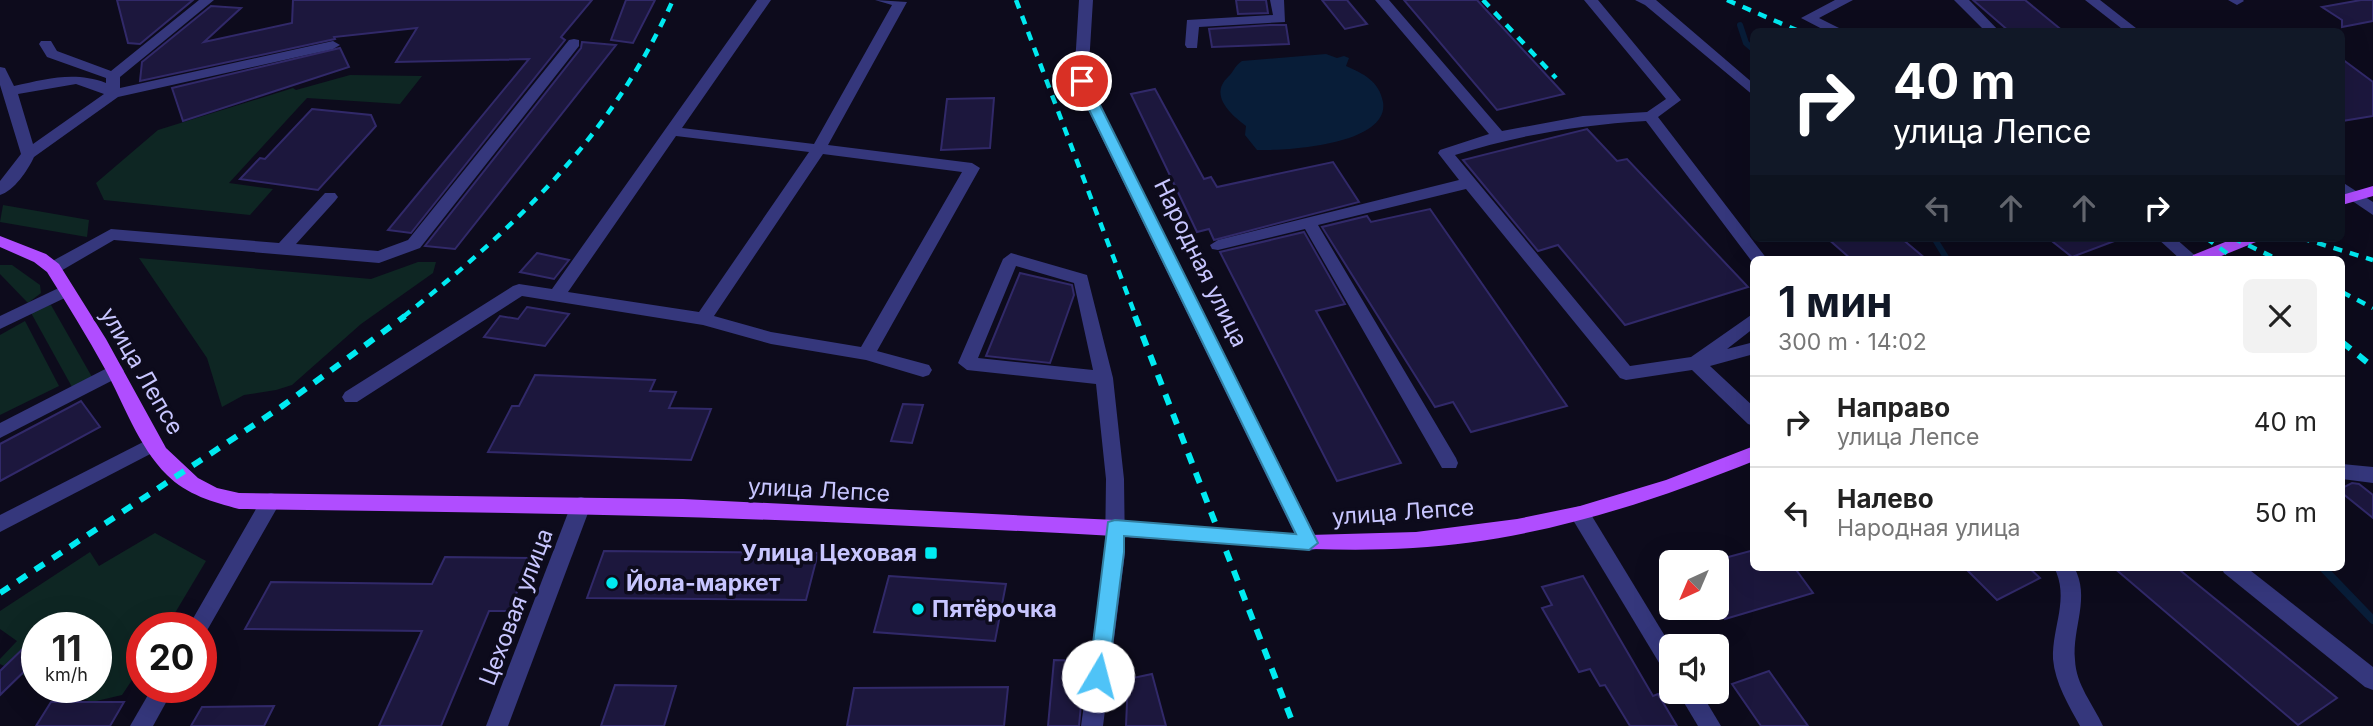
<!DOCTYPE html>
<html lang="ru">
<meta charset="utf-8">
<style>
:root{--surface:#fff;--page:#f2f2f2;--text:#222;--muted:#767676;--line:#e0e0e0;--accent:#111827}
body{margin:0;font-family:Inter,sans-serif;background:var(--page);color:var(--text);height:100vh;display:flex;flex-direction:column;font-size:26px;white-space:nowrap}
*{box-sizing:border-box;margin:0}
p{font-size:23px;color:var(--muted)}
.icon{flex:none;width:38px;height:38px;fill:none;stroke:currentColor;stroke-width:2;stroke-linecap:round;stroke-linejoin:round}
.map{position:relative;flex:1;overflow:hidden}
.details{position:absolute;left:1750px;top:256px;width:595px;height:315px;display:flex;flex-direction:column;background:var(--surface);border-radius:10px;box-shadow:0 7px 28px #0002}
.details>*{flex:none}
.hud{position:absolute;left:1750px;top:28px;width:595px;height:214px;border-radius:10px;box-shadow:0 7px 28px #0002;background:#111827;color:#fff;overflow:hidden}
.needle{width:46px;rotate:224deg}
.buttons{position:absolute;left:1659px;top:550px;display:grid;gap:14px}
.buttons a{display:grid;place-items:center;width:70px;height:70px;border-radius:10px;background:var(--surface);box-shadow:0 7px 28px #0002;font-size:35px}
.speed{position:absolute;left:21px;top:612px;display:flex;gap:14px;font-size:35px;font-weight:700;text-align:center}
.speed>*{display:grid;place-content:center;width:91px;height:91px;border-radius:50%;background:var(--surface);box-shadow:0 7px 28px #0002;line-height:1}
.speed small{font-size:18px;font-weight:400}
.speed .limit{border:10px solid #d22;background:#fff;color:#111}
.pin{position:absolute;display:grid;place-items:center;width:60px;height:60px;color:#fff;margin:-30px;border:4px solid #fff;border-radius:50%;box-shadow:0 2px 7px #0007}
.me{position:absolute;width:77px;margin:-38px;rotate:8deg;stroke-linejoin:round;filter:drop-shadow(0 0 5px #0008)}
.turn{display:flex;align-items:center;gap:24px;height:147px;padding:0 28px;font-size:32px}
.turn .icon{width:91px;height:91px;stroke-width:2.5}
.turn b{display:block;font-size:49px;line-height:60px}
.lanes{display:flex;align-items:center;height:66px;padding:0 28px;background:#0003;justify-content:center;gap:35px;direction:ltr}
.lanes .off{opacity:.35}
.round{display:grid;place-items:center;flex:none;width:74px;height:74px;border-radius:10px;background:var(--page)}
.headline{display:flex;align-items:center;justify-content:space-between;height:119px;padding:0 28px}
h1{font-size:42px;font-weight:700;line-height:52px;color:var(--accent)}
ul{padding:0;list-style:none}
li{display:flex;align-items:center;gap:21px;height:91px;padding:0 28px;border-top:2px solid var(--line)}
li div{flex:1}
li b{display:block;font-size:26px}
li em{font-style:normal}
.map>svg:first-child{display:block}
</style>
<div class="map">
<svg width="2373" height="726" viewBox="0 0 2373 726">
<rect width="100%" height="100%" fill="#0d0b1c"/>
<g fill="#0e2623">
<path d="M350 75 422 76 400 104 307 98 229 183 273 189 250 215 104 200 96 183 158 130 293 88 296 90Z"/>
<path d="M3 205 89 220 87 237 0 222Z"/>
<path d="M139 258 371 279 418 262H436L433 273 361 324 292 385 276 390 244 395 222 407 207 358Z"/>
<path d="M0 265H12L40 285 41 293 28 303 0 274Z"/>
<path d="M51 305 92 377 72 387 30 311Z"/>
<path d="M25 321 59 386 0 415V335Z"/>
<path d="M155 533 206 561 166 628H142V665L122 695 92 702 53 688H96V628H37V682L0 664V659L17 641 0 629V611L90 552 99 566Z"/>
</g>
<path fill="#081d38" d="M1326 54 1337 58 1344 56 1349 58 1346 66C1364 74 1379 81 1383 102 1390 145 1285 151 1257 150L1245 135 1246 126C1230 114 1209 95 1228 77 1234 72 1234 66 1242 61Z"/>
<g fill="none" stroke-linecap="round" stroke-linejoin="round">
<g stroke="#081d38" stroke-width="6">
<path d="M1740 25 1746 43 1754 50"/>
<path d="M1934 238 1947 259"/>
</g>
<path stroke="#081d38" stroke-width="8" d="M2322 567 2373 620"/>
</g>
<g fill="#1c173d" stroke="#312969" stroke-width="2">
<path d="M117 0H193L140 44 128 43Z"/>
<path d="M293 0H592L561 37 565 40 411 233 388 230 529 59 396 62 417 28 334 37 335 39 140 81 142 62 211 6 241 8 204 42 292 23Z"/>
<path d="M626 0H655L633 43 611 40Z"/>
<path d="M1236 0H1266L1268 13 1238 14Z"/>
<path d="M1322 0H1347L1367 24 1345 29Z"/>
<path d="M1404 0H1477L1564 94 1497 110Z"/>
<path d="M1973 0H2025L2064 32H2010Z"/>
<path d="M2361 0H2373V21L2342 27V20L2322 7Z"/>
<path d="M1270 25H1286L1289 44 1212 47 1209 29Z"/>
<path d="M582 42 616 45 455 249 425 246 581 48Z"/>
<path d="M340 48 349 67 183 121 172 88Z"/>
<path d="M2342 59 2373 82V116L2342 121Z"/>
<path d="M1155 89 1204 179 1211 177 1217 187 1333 162 1359 202 1214 240 1209 229 1197 232 1131 94Z"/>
<path d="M994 98 990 148 941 150 947 99Z"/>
<path d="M312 109 371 115 376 126 318 190 240 179 260 158 265 159Z"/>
<path d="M1587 129 1617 161 1627 159 1748 287 1625 325 1558 245 1538 251 1463 160Z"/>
<path d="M1430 209 1567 406 1471 432 1453 402 1435 407 1322 227 1367 216 1371 222Z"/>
<path d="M1304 232 1345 304 1316 311 1401 463 1337 481 1220 252Z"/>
<path d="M1827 238H1901L1926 259H1851Z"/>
<path d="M2048 238H2117V240L2072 257Z"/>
<path d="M537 253 569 260 554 279 520 272Z"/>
<path d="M1020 273 1072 285 1074 295 1050 363 986 356Z"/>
<path d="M527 307 569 314 545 346 484 337 500 316 518 319Z"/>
<path d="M535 375 655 380 650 391 676 392 669 408 711 409 691 460 488 452 512 406H519Z"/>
<path d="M81 401 100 427 0 481V444Z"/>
<path d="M903 404 923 405 912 443 891 441Z"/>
<path d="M2352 483 2359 484 2373 495V518L2342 493V488Z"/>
<path d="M1754 550V567H1794L1813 593 1725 619 1717 607V560Z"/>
<path d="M604 551 818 553 806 600 587 598Z"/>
<path d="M445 557 531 558 509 611H489L441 726H379L422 631 245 629 271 582 432 584Z"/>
<path d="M1964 567H2028L2040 578 1997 600Z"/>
<path d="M2113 567H2176L2337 698 2298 725Z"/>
<path d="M889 576 1006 584 995 641 874 632Z"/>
<path d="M1583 576 1653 696 1658 694 1677 726H1630L1605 685 1600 686 1590 669 1579 672 1542 608 1552 605 1542 587Z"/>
<path d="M37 635V659L0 695V671Z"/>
<path d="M1054 660 1085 661 1079 726H1048Z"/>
<path d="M1769 671 1808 726H1761L1732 684Z"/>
<path d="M1152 674 1166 726H1126L1128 679Z"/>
<path d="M615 685 676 686 664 726H601Z"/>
<path d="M1008 687 1004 726H847L854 688Z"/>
<path d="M51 702H124L110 726H36Z"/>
<path d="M274 706 264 726H191L202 707Z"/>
</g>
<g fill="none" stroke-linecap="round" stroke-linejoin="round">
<g fill="#35377c" fill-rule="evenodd">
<path d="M199 0H214L120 77V88L333 41 340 45 333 49 118 97 34 157C28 170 14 191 0 195V181L21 154 0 85V67L5 68 14 86C47 79 74 71 106 83V78L47 57 39 44 41 41H51L57 51 111 71ZM76 84 104 94 33 144 18 94Z"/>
<path d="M757 0H771L682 128 814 144 892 5 875 0 907 2 828 145 972 163 980 168 877 351 929 365 932 370 929 375 923 377 866 360 771 344 703 325 522 296 357 402H345L342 397 345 392 513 286 519 284 552 289ZM676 136 809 152 699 312 568 292ZM823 154 962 172 861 347 771 332 714 316Z"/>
<path d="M1079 0H1093L1088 81 1319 543 1316 549 1309 551 1302 549 1074 81Z"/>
<path d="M1270 0H1284L1285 22 1199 27 1197 48H1187L1185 45 1187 20 1273 15Z"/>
<path d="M1375 0H1389L1502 131 1583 116 1647 112 1666 99 1584 0H1598L1681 100 1658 117 1767 259H1754L1753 263 1646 121C1580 125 1518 135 1455 155L1630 366 1691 357 1754 313V328L1727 349 1754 342V354L1710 366 1754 407V426L1748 424 1692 370 1626 380 1620 378 1466 189 1318 225 1456 458 1458 463 1456 468H1442L1305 229 1218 250 1212 249 1210 245 1218 240 1459 180 1438 153 1440 150 1489 134Z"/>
<path d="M1635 0H1656L1754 84V96L1645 5Z"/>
<path d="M1835 0H1853L1819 18 1847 32H1828L1801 18Z"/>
<path d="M1954 0H1969L2000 32H1986Z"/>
<path d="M2085 0H2100L2141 32H2126Z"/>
<path d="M2228 0H2243L2244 1 2237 5Z"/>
<path d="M574 39 579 40V46L420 248 379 263 114 240 59 272 53 274 45 268 47 264 111 229 279 243 325 193H335L338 197 335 201 296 244 378 251 408 240 569 40Z"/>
<path d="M2342 182 2373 202V215L2342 194Z"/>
<path d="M2157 238H2175L2199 259H2180Z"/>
<path d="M1011 253 1087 275 1113 378 1124 479 1125 553 1103 726H1081L1105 553 1106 479 1096 384 967 370 958 363 1003 259ZM1016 266 1074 283 1093 370 978 358Z"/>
<path d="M67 284 75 290 73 294 0 329V316Z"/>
<path d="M115 364 121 366 124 371 121 376 0 438V423Z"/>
<path d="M151 438 158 440 160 445 158 450 0 532V515Z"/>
<path d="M2342 464 2373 467V483L2342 479Z"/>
<path d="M271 493 278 495 281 501 205 634 201 636V628H188L191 622 264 495Z"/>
<path d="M581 497 588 499 591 505 508 726H486L571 505 574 499Z"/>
<path d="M1580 506 1587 508 1671 646V673L1664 671 1573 520 1570 514 1573 508Z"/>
<path d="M2054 567H2074C2091 598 2072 627 2075 660 2076 685 2093 704 2103 726H2080C2069 706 2055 683 2053 659 2052 626 2070 599 2054 567Z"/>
<path d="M2221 567H2246L2373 667V690L2365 687 2224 573Z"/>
<path d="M152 688H174L153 726H130Z"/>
<path d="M1677 691H1700L1721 726H1698Z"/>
</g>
<g fill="#b04dff" fill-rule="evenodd">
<path d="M2373 186V196L2342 205V195Z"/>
<path d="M0 236 46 254 59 264 106 339 166 448 198 478 217 488 239 493 683 499 1115 520 1309 535 1416 532 1517 519 1580 506 1666 480 1754 446V461C1644 505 1532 541 1413 548 1312 554 1214 542 1114 536 1032 531 950 528 869 524 659 514 449 512 239 509 213 502 187 495 167 475 138 446 124 404 105 369 87 336 67 304 47 272L34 262 0 247Z"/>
<path d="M2235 238H2258L2256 242 2214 259H2191L2193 255Z"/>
</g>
<g stroke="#00eaf1" stroke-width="4.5" stroke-dasharray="9 8" stroke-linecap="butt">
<path d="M1016 0 1136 317"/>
<path d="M1483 0 1556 78"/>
<path d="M1727 0 1801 32"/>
<path d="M2206 238 2235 259"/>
<path d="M2233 238 2277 259"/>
<path d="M2301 238 2373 260"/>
<path d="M2342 292 2373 308"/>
<path d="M403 317C517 226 612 136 673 0"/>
</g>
<g stroke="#00eaf1" stroke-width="6" stroke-dasharray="11 10" stroke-linecap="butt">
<path d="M1135 316 1294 726"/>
<path d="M2342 342 2373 367"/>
<path d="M0 593 281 407 405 316"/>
</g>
</g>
<path fill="#4fc3f7" stroke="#337fa1" stroke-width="2" d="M1082 77 1088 81 1318 543 1309 550 1124 536V552L1108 676 1105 683 1098 685 1092 683 1089 676 1108 522 1115 520 1296 534 1075 81Z"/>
<g fill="#00eaf1" stroke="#0d0b1c" stroke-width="2.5">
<rect x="924" y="546" width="14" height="14" rx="3.5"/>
<circle cx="612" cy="583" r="7"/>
<circle cx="918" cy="609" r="7"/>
</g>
<g text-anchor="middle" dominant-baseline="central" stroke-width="7" stroke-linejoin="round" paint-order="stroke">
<g font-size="23" fill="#c8c6ff" stroke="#0d0b1c">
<text transform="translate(1201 263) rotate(64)">Народная улица</text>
<text transform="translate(142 371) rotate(60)">улица Лепсе</text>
<text transform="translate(819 490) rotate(3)">улица Лепсе</text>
<text transform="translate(1403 512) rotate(-4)">улица Лепсе</text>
<text transform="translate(516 607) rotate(-69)">Цеховая улица</text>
</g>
<g font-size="23" font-weight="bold" fill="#c8c6ff" stroke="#0d0b1c" text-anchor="start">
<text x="917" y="553" text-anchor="end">Улица Цеховая</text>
<text x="626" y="583">Йола-маркет</text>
<text x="932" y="609">Пятёрочка</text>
</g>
</g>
</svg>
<div class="buttons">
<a><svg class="needle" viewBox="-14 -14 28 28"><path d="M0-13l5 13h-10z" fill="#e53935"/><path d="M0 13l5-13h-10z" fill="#767676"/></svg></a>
<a><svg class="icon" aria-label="sound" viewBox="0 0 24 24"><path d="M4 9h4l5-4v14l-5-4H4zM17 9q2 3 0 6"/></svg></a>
</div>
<div class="speed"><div>11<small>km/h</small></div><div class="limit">20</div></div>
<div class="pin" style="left:1082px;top:81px;background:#d93025"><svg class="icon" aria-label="arrive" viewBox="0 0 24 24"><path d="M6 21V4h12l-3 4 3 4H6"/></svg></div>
<svg class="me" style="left:1098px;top:676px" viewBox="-20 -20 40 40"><circle r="19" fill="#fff"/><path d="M0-13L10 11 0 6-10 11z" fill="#4fc3f7"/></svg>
<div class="hud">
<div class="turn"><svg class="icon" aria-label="right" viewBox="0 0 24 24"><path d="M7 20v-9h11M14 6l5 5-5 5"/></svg><div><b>40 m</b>улица Лепсе</div></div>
<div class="lanes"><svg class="icon off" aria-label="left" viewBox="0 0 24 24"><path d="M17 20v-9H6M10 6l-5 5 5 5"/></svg><svg class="icon off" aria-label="ahead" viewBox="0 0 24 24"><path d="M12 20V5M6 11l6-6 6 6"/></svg><svg class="icon off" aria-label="ahead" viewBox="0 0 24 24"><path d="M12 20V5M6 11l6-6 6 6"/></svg><svg class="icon" aria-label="right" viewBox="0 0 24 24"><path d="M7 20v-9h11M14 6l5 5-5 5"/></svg></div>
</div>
<section class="details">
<div class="headline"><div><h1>1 мин</h1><p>300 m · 14:02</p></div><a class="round"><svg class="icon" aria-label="close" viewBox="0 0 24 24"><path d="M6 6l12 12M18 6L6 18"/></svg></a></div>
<ul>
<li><svg class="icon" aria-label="right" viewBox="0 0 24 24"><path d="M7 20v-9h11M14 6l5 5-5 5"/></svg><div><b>Направо</b><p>улица Лепсе</p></div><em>40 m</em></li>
<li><svg class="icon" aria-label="left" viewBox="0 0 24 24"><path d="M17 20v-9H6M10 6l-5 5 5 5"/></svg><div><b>Налево</b><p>Народная улица</p></div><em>50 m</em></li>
</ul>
</section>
</div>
